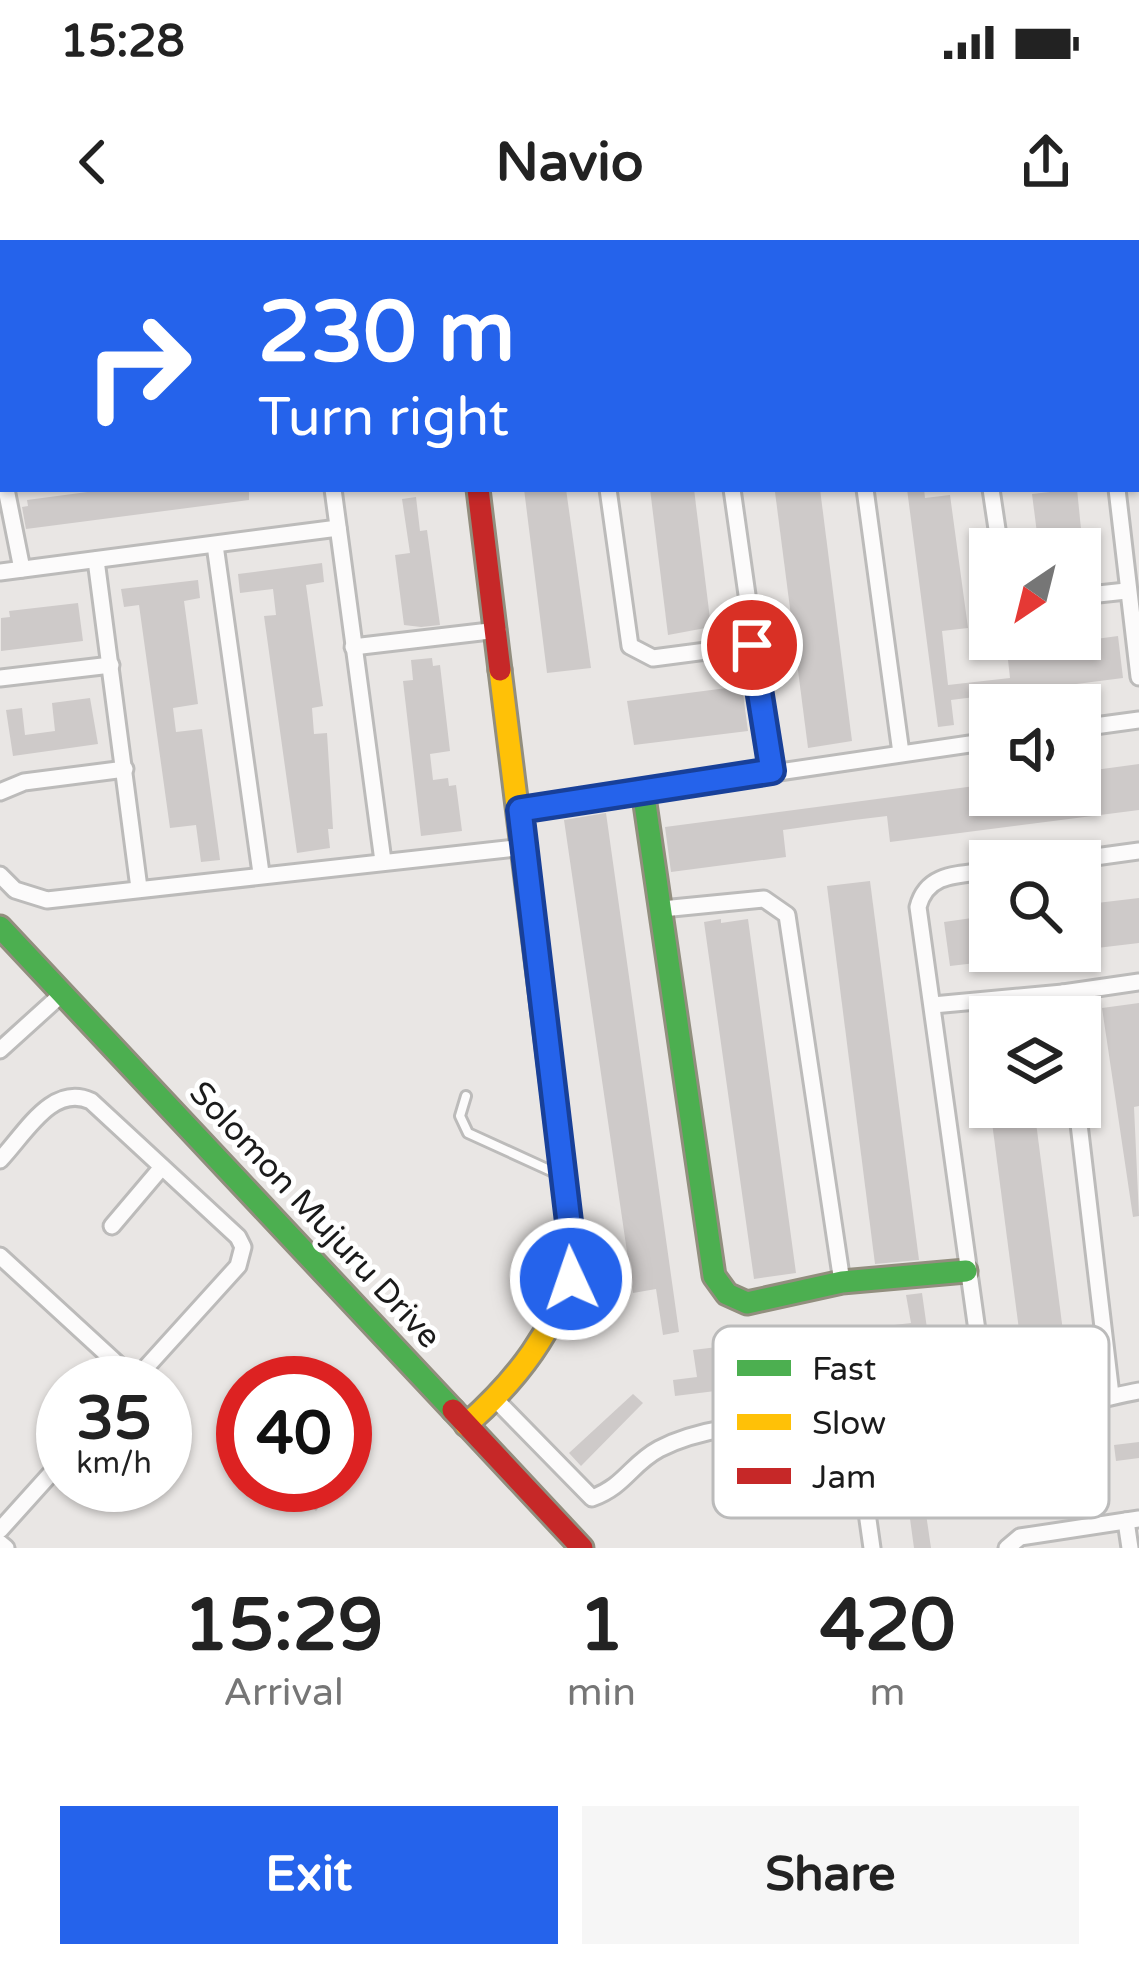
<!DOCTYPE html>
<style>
:root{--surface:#fff;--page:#f6f6f6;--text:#222;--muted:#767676;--accent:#2563eb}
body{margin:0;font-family:"Varela Round",sans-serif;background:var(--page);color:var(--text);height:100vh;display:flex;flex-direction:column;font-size:45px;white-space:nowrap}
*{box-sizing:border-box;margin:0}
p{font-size:39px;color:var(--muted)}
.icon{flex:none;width:66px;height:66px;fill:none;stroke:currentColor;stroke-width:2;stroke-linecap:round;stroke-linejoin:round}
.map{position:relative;height:1308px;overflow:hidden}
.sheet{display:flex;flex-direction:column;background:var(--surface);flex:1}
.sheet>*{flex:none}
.guide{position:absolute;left:0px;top:0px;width:1140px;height:252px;box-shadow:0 3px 9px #0004;background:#2563eb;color:#fff;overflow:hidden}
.needle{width:78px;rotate:215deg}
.fabs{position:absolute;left:969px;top:288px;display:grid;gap:24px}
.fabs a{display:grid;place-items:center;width:132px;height:132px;border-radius:0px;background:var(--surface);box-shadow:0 3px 9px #0004;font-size:60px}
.speed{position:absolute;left:36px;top:1116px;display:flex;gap:24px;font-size:60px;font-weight:700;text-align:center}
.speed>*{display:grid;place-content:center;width:156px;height:156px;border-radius:50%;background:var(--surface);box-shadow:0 3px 9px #0004;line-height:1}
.speed small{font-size:30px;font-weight:400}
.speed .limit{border:18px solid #d22;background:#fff;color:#111}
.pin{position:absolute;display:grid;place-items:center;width:102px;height:102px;color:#fff;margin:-51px;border:6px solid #fff;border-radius:50%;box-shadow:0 3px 12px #0007}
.me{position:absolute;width:132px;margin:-66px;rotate:357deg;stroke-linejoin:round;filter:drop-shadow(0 0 9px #0008)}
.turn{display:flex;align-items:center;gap:42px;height:252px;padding:0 60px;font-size:54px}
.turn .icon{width:156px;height:156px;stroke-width:2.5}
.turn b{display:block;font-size:84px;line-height:102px}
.eta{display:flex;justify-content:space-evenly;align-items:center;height:204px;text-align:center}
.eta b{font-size:72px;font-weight:700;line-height:84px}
.action{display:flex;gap:24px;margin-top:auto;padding:24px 60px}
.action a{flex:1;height:138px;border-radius:0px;background:var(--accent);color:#fff;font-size:48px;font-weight:700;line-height:138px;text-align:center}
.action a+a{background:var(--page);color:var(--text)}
.status{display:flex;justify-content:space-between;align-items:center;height:84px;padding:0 60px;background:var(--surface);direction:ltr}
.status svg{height:33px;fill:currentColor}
header{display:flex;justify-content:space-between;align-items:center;height:156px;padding:0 60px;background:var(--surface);font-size:54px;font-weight:700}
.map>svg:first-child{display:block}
</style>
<div class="status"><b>15:28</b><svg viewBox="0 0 49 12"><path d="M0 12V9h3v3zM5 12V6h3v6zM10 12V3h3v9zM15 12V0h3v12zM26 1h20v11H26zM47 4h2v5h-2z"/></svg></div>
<header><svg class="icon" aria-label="back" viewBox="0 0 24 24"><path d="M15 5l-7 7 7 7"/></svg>Navio<svg class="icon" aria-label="share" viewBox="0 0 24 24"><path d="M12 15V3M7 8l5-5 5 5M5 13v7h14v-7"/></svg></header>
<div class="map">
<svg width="1139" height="1308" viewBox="0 0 1139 1308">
<rect width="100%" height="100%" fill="#e9e6e4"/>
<g fill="#cecac9">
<path d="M110 249H249V260L26 289 22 267 28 266 27 260Z"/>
<path d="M524 249H566L591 428 547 433Z"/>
<path d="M650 249H694L711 387 668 395Z"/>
<path d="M820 249 852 501 808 508 775 252Z"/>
<path d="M907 249H924L925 258 950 255 968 388 942 391 948 445 1010 438 1007 411 1118 396 1123 438 951 460 954 485 938 487Z"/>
<path d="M1077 249 1083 309H1039L1032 254Z"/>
<path d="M416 257 420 291 427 290 440 385 421 387 404 385 395 315 410 313 402 259Z"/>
<path d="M322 323 324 342 306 345 323 466 312 468 314 494 327 493 333 589H328L330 608 297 613 264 376 276 375 273 349 240 353 238 334Z"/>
<path d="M198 340 200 358 184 361 198 464 173 468 176 492 202 489 220 620 201 622 196 585 170 588 139 365 124 367 121 349Z"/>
<path d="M78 363 83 401 1 411V378L10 377 9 371Z"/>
<path d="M432 418 433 426 440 425 450 511 430 514 433 540 448 538 449 546 456 545 462 591 421 596 403 441 413 440 411 420Z"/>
<path d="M742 446 748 491 634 505 627 461Z"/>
<path d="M90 458 98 504 13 516 6 470 22 468 25 495 55 491 52 463Z"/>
<path d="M1139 524V570L890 602 887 576 854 580 783 590 786 617 671 632 665 587 990 544V555H1080V532Z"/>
<path d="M606 573 679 1092 663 1095 656 1049 633 1053 564 580Z"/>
<path d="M870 641 919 1020 875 1024 827 646Z"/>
<path d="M1139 658V703L1080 710V665Z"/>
<path d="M986 676 993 721 950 726 944 682Z"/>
<path d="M721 679V683L748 679 796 1033 754 1039 704 682Z"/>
<path d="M1139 763V866L1134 867 1139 976 1133 977 1102 768Z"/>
<path d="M990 783V818L984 819 978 785Z"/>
<path d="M990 867H1034L1068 1130 1025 1136Z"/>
<path d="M922 1053 944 1209 917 1212 931 1308H914L893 1154 921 1150 913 1099 889 1102 886 1086 911 1083 906 1055Z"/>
<path d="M854 1090 859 1133 820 1137 816 1110 785 1114 788 1142 675 1156 673 1140 697 1137 693 1110Z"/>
<path d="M633 1154 643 1163 581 1226 569 1213Z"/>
<path d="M1139 1202V1218L1116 1221 1114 1205Z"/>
<path d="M321 1245H337L316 1271 306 1262Z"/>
</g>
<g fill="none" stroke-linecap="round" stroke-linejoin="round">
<g stroke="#bcbbba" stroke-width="14">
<path id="lane" d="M466 856 460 876 468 893 560 935"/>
</g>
<g stroke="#bcbbba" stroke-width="21">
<g id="street">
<path d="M175 0V3"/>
<path d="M298 0 299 3"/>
<path d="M443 0V3"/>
<path d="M832 0V3"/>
<path d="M42 3 65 0"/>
<path d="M0 8H3"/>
<path d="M0 116 3 115"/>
<path d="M0 223 3 235"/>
<path d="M6 249 22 329"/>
<path d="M333 249 383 621"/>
<path d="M608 249 630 406 653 418 752 405"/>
<path d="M732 249 772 531"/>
<path d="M865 249 901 513"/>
<path d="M991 249 1000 309"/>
<path d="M1117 249 1139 437"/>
<path d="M215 305 261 633"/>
<path d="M96 320 139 648"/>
<path d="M0 332 338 288"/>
<path d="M1080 356 1126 351"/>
<path d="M353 407 498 390"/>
<path d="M0 438 111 425"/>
<path d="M1080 488 1139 480"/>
<path d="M0 552 24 542 125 529"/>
<path d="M521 570 990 501"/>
<path d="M1066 621 1139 611"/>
<path d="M990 631C959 635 927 632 918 667L985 1148C1014 1190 1096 1158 1139 1151"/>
<path d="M0 635 15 650 47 660 525 607"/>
<path d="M662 669 764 659 787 675 842 1042"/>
<path d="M1063 753 1139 742"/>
<path d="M933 765 1063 753 1066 777"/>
<path d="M0 810 63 753"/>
<path d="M1077 867 1111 1155"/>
<path d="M0 920C25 894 52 843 91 861L238 997 243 1007 238 1026 132 1143"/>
<path d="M112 986 162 927"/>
<path d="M0 1016 135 1140"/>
<path d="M496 1160 592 1258C625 1246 631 1224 659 1209 712 1182 777 1184 835 1178L855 1188 872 1308"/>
<path d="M1126 1281 1130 1308"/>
<path d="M0 1290 63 1220"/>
<path d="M0 1303 6 1308"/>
<path d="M1007 1308 1020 1297 1139 1279"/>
</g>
</g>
<g stroke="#928e7e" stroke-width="27">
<g id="fast">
<path d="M643 550 714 1036 727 1054 747 1063 842 1042 966 1031"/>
<path d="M0 687 453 1170"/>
</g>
</g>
<g stroke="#928e7e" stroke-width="27">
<path id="slow" d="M466 1185C517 1140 555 1091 574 1024L500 430"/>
</g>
<g stroke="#928e7e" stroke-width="27">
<g id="jam">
<path d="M478 249 500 430"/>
<path d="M453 1170 582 1308"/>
</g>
</g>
<use href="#lane" stroke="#fcfbfb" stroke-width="8"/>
<use href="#street" stroke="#fcfbfb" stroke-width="15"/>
<use href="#fast" stroke="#4caf50" stroke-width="21"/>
<use href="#slow" stroke="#ffc107" stroke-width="21"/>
<use href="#jam" stroke="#c62828" stroke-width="21"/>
</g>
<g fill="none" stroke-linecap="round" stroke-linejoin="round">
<g stroke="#184099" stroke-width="30">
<path id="route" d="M571 1039 574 1024 520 570 772 531 752 405"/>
</g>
<use href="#route" stroke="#2563eb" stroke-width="21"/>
</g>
<g text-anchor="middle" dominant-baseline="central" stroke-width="10" stroke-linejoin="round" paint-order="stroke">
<g font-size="33" fill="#1b1b1b" stroke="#fff">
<text transform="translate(315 975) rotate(47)">Solomon Mujuru Drive</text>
</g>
</g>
<rect x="713" y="1086" width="396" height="192" rx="18" fill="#fff" stroke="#bbb" stroke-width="3"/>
<rect x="737" y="1120" width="54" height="16" fill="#4caf50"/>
<rect x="737" y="1174" width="54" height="16" fill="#ffc107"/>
<rect x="737" y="1228" width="54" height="16" fill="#c62828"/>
<g font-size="33" fill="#1b1b1b">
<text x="812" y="1140">Fast</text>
<text x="812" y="1194">Slow</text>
<text x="812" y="1248">Jam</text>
</g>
</svg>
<div class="fabs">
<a><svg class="needle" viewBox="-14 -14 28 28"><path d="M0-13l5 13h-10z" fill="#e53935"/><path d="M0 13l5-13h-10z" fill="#767676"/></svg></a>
<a><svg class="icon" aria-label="sound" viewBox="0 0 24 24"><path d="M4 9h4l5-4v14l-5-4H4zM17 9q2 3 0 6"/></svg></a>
<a><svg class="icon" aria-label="search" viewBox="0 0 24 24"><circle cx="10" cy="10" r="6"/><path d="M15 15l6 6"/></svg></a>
<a><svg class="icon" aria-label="layers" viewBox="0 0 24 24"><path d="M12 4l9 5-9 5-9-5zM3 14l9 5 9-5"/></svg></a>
</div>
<div class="speed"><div>35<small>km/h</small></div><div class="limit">40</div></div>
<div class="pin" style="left:752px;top:405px;background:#d93025"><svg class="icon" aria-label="arrive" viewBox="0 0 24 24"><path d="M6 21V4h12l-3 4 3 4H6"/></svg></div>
<svg class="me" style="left:571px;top:1039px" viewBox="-20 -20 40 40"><circle r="17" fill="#2563eb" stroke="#fff" stroke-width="3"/><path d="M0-11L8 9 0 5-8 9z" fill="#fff"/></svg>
<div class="guide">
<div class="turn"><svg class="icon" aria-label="right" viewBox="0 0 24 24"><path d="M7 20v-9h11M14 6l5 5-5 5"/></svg><div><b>230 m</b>Turn right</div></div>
</div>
</div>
<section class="sheet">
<div class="eta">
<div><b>15:29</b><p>Arrival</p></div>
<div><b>1</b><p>min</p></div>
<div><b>420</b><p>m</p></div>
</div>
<div class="action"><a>Exit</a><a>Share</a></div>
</section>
